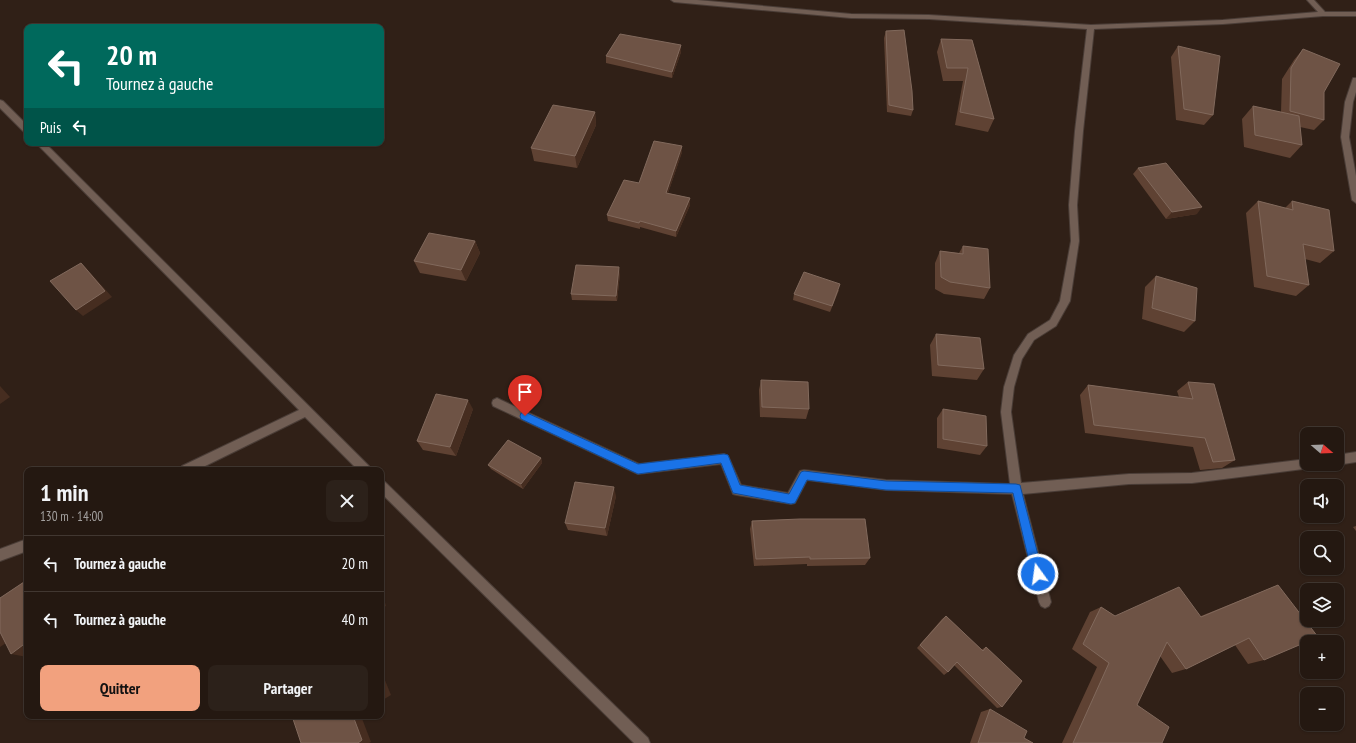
<!DOCTYPE html>
<html lang="fr">
<meta charset="utf-8">
<style>
:root{--surface:#241811;--page:#2c211a;--text:#f1f3f6;--muted:#a3a09f;--line:#413731;--accent:#f2a17e}
body{margin:0;font-family:"PT Sans Narrow",sans-serif;background:var(--page);color:var(--text);height:100vh;display:flex;flex-direction:column;font-size:15px;white-space:nowrap}
*{box-sizing:border-box;margin:0}
p{font-size:13px;color:var(--muted)}
.icon{flex:none;width:22px;height:22px;fill:none;stroke:currentColor;stroke-width:2;stroke-linecap:round;stroke-linejoin:round}
.map{position:relative;flex:1;overflow:hidden}
.panel{position:absolute;left:24px;top:467px;width:360px;height:252px;display:flex;flex-direction:column;background:var(--surface);border-radius:8px;box-shadow:0 1px 3px #0004,0 0 0 1px var(--line)}
.panel>*{flex:none}
.hud{position:absolute;left:24px;top:24px;width:360px;height:122px;border-radius:8px;box-shadow:0 1px 3px #0004,0 0 0 1px var(--line);background:#00695c;color:#fff;overflow:hidden}
.needle{width:26px;rotate:109deg}
.controls{position:absolute;left:1300px;top:427px;display:grid;gap:8px}
.controls a{display:grid;place-items:center;width:44px;height:44px;border-radius:8px;background:var(--surface);box-shadow:0 1px 3px #0004,0 0 0 1px var(--line);font-size:20px}
.pin{position:absolute;display:grid;place-items:center;width:34px;height:34px;color:#fff;margin:-41px -17px;border-radius:50% 50% 50% 0;rotate:-45deg;box-shadow:0 0 4px #0007}
.pin .icon{rotate:45deg}
.me{position:absolute;width:44px;margin:-22px;rotate:346deg;stroke-linejoin:round;filter:drop-shadow(0 0 3px #0008)}
.turn{display:flex;align-items:center;gap:14px;height:84px;padding:0 16px;font-size:18px}
.turn .icon{width:52px;height:52px;stroke-width:2.5}
.turn b{display:block;font-size:28px;line-height:34px}
.then{display:flex;align-items:center;height:38px;padding:0 16px;background:#0003;gap:8px;font-size:15px}
.round{display:grid;place-items:center;flex:none;width:42px;height:42px;border-radius:8px;background:var(--page)}
.overview{display:flex;align-items:center;justify-content:space-between;height:68px;padding:0 16px}
h1{font-size:24px;font-weight:700;line-height:30px}
.cta{display:flex;gap:8px;margin-top:auto;padding:8px 16px}
.cta a{flex:1;height:46px;border-radius:8px;background:var(--accent);color:#111;font-size:16px;font-weight:700;line-height:46px;text-align:center}
.cta a+a{background:var(--page);color:var(--text)}
ul{padding:0;list-style:none}
li{display:flex;align-items:center;gap:12px;height:56px;padding:0 16px;border-top:1px solid var(--line)}
li div{flex:1}
li b{display:block;font-size:15px}
li em{font-style:normal}
.map>svg:first-child{display:block}
</style>
<div class="map">
<svg width="1356" height="743" viewBox="0 0 1356 743">
<rect width="100%" height="100%" fill="#302017"/>
<g fill="none" stroke-linecap="round" stroke-linejoin="round">
<g stroke="#4a3d37" stroke-width="2">
<g id="minor">
<path d="M671 0H697L851 14 929 15 1091 25 1223 20 1318 12 1307 0H1314L1325 12H1356V16H1323L1223 24 1094 29 1083 131 1077 205 1079 241 1070 301 1056 326 1034 340 1022 359 1014 387 1011 412 1021 483 1129 474 1192 473 1307 459V464H1312L1311 468 1192 483 1129 484 1023 494 1051 602 1049 606 1045 608 1041 606 1039 602 1012 494 886 490 807 480 795 503 791 504 737 495 733 494 721 464 638 474 493 406 492 403 493 400 497 398 501 400 639 464 724 454 728 456 741 485 788 493 800 471 804 470 886 480 1010 484 1001 412 1004 387 1014 355 1028 334 1050 320 1060 301 1071 241 1069 205 1075 131 1087 29 929 19 851 18 674 2Z"/>
<path d="M1353 78H1356V92L1353 102 1349 137 1356 176V203L1352 200 1341 137 1345 102Z"/>
<path d="M0 100 3 101 27 125V133L24 132 0 108Z"/>
<path d="M36 143H45L369 466 370 470H358L305 417 197 470H181L182 466 299 410Z"/>
<path d="M1356 452V462L1337 465 1335 464H1337V455Z"/>
<path d="M381 481 385 482 648 738 650 743H634L381 493Z"/>
<path d="M27 539V551L0 561V549Z"/>
</g>
</g>
<use href="#minor" fill="#715e54" fill-rule="evenodd"/>
</g>
<g fill="#5f4233">
<path d="M886 31 913 110 911 116 887 112 884 38Z"/>
<path d="M941 39 972 40 994 119 988 132 955 125 963 81H943L937 52Z"/>
<path d="M681 45V52L672 78 606 63V56Z"/>
<path d="M1178 46 1213 115 1204 125 1176 120 1171 57Z"/>
<path d="M1303 49 1324 92V120L1314 130 1300 127 1302 145 1290 158 1244 147 1242 119 1253 106 1281 112 1282 79 1294 60Z"/>
<path d="M595 112 596 125 577 168 534 161 531 148Z"/>
<path d="M682 152 668 193 690 198V205L676 237 640 227V229L608 221 607 215 639 183Z"/>
<path d="M1138 168 1197 214 1166 219 1133 174Z"/>
<path d="M1258 201 1285 208 1292 201 1334 251 1320 263 1305 259 1309 285 1296 296 1254 287 1246 213Z"/>
<path d="M475 241 480 253 466 281 420 273 414 261Z"/>
<path d="M963 246 990 288 984 299 944 294 935 289V263L940 251 959 253Z"/>
<path d="M620 273 617 301 572 300 571 294Z"/>
<path d="M1156 276 1195 321 1184 332 1142 319 1145 287Z"/>
<path d="M839 290 830 312 793 300 794 294Z"/>
<path d="M936 334 984 369 977 380 932 376 930 345Z"/>
<path d="M761 380 809 409 806 419 760 417 759 390Z"/>
<path d="M1188 382 1235 460 1222 468 1200 470 1193 447 1085 433 1080 395 1088 385 1179 397 1177 391Z"/>
<path d="M473 409 456 456 423 450 417 441Z"/>
<path d="M943 409 987 446 980 455 937 448V418Z"/>
<path d="M541 458 542 463 523 489 491 469 488 465Z"/>
<path d="M616 496 607 536 568 530 565 523Z"/>
<path d="M752 521 870 558 865 565 807 566V564L754 566 750 529Z"/>
<path d="M1356 526V531L1353 527Z"/>
<path d="M1278 585 1264 660 1248 664 1235 645 1186 669 1172 673 1160 656 1137 705 1162 743H1062L1097 667 1072 649 1090 612 1101 607 1115 616H1201Z"/>
<path d="M946 616 981 650 986 647 1002 707 997 708 954 665 948 672 944 675 917 648 942 619Z"/>
<path d="M990 709 1024 738 1033 743H970L981 712Z"/>
</g>
<g fill="#462d20">
<path d="M681 45V52L672 78V72Z"/>
<path d="M595 112 596 125 577 168 575 156Z"/>
<path d="M682 146V152L666 199V193Z"/>
<path d="M690 198V205L676 237V231Z"/>
<path d="M1202 207 1197 214 1166 219 1172 212Z"/>
<path d="M475 241 480 253 466 281 461 270Z"/>
<path d="M81 263 87 269 112 297 83 316 76 310Z"/>
<path d="M619 267 620 273 617 301 616 296Z"/>
<path d="M0 386 10 397 0 404Z"/>
<path d="M468 400 473 409 456 456 450 447Z"/>
<path d="M541 458 542 463 523 489 521 484Z"/>
<path d="M614 487 616 496 607 536 605 528Z"/>
<path d="M381 589 386 606 381 608Z"/>
<path d="M0 630 18 635 0 647Z"/>
<path d="M27 642V657L11 654Z"/>
<path d="M381 672 382 673 391 695 381 701Z"/>
<path d="M353 716H361L371 742 369 743H358Z"/>
</g>
<g fill="#6e5345" stroke="#81695c">
<path d="M904 30 912 91 913 110 889 105 886 31Z"/>
<path d="M620 34 681 45 672 72 606 56Z"/>
<path d="M941 39 972 40 994 119 960 112 968 68H947Z"/>
<path d="M1178 46 1220 56 1213 115 1184 109Z"/>
<path d="M1303 49 1340 64 1324 92V120L1290 111 1291 68Z"/>
<path d="M553 105 595 112 575 156 531 148Z"/>
<path d="M1253 106 1299 116 1302 145 1255 135Z"/>
<path d="M654 141 682 146 666 193 690 198 676 231 640 221 639 223 607 215 624 180 639 183Z"/>
<path d="M1166 163 1202 207 1172 212 1138 168Z"/>
<path d="M1258 201 1293 210 1292 201 1329 210 1334 251 1303 244 1309 285 1267 276Z"/>
<path d="M429 233 475 241 461 270 414 261Z"/>
<path d="M963 246 988 249 990 288 950 282 941 277 940 251 963 254Z"/>
<path d="M81 263 105 291 76 310 50 281Z"/>
<path d="M576 265 619 267 616 296 571 294Z"/>
<path d="M804 272 840 284 832 306 794 294Z"/>
<path d="M1156 276 1197 288 1195 321 1152 308Z"/>
<path d="M936 334 980 338 984 369 938 365Z"/>
<path d="M761 380 808 382 809 409 762 407Z"/>
<path d="M1188 382 1214 384 1235 460 1213 462 1205 438 1094 425 1088 385 1193 399Z"/>
<path d="M436 394 468 400 450 447 417 441Z"/>
<path d="M943 409 986 416 987 446 943 439Z"/>
<path d="M508 440 541 458 521 484 488 465Z"/>
<path d="M575 482 614 487 605 528 565 523Z"/>
<path d="M800 519H865L870 558 810 559V557L756 559 752 521Z"/>
<path d="M27 580V642L11 654 0 632V598Z"/>
<path d="M1278 585 1318 637 1264 660 1249 638 1186 669 1167 642 1137 705 1169 727 1162 743H1073L1109 663 1083 644 1101 607 1115 616 1179 587 1201 617Z"/>
<path d="M946 616 983 651 986 647 1022 681 1002 707 957 662 948 672 920 645Z"/>
<path d="M381 687 383 692 381 693Z"/>
<path d="M990 709 1027 731 1024 738 1033 743H978Z"/>
<path d="M292 716H353L362 740 358 743H301Z"/>
</g>
<path fill="#1a73e8" stroke="#114b97" d="M525 412 638 464 724 454 728 455 740 485 789 494 801 472 804 471 886 481 1016 484 1020 485 1021 489 1043 574 1041 578 1038 579 1034 578 1032 574 1013 493 886 490 807 480 795 503 791 504 733 493 721 463 638 474 521 419 520 416 521 413Z"/>
</svg>
<div class="controls">
<a><svg class="needle" viewBox="-14 -14 28 28"><path d="M0-13l5 13h-10z" fill="#e53935"/><path d="M0 13l5-13h-10z" fill="#a3a09f"/></svg></a>
<a><svg class="icon" aria-label="sound" viewBox="0 0 24 24"><path d="M4 9h4l5-4v14l-5-4H4zM17 9q2 3 0 6"/></svg></a>
<a><svg class="icon" aria-label="search" viewBox="0 0 24 24"><circle cx="10" cy="10" r="6"/><path d="M15 15l6 6"/></svg></a>
<a><svg class="icon" aria-label="layers" viewBox="0 0 24 24"><path d="M12 4l9 5-9 5-9-5zM3 14l9 5 9-5"/></svg></a>
<a>+</a>
<a>−</a>
</div>
<div class="pin" style="left:525px;top:416px;background:#d93025"><svg class="icon" aria-label="arrive" viewBox="0 0 24 24"><path d="M6 21V4h12l-3 4 3 4H6"/></svg></div>
<svg class="me" style="left:1038px;top:574px" viewBox="-20 -20 40 40"><circle r="17" fill="#1a73e8" stroke="#fff" stroke-width="3"/><path d="M0-11L8 9 0 5-8 9z" fill="#fff"/></svg>
<div class="hud">
<div class="turn"><svg class="icon" aria-label="left" viewBox="0 0 24 24"><path d="M17 20v-9H6M10 6l-5 5 5 5"/></svg><div><b>20 m</b>Tournez à gauche</div></div>
<div class="then">Puis<svg class="icon" aria-label="left" viewBox="0 0 24 24"><path d="M17 20v-9H6M10 6l-5 5 5 5"/></svg></div>
</div>
<section class="panel">
<div class="overview"><div><h1>1 min</h1><p>130 m · 14:00</p></div><a class="round"><svg class="icon" aria-label="close" viewBox="0 0 24 24"><path d="M6 6l12 12M18 6L6 18"/></svg></a></div>
<ul>
<li><svg class="icon" aria-label="left" viewBox="0 0 24 24"><path d="M17 20v-9H6M10 6l-5 5 5 5"/></svg><div><b>Tournez à gauche</b></div><em>20 m</em></li>
<li><svg class="icon" aria-label="left" viewBox="0 0 24 24"><path d="M17 20v-9H6M10 6l-5 5 5 5"/></svg><div><b>Tournez à gauche</b></div><em>40 m</em></li>
</ul>
<div class="cta"><a>Quitter</a><a>Partager</a></div>
</section>
</div>
